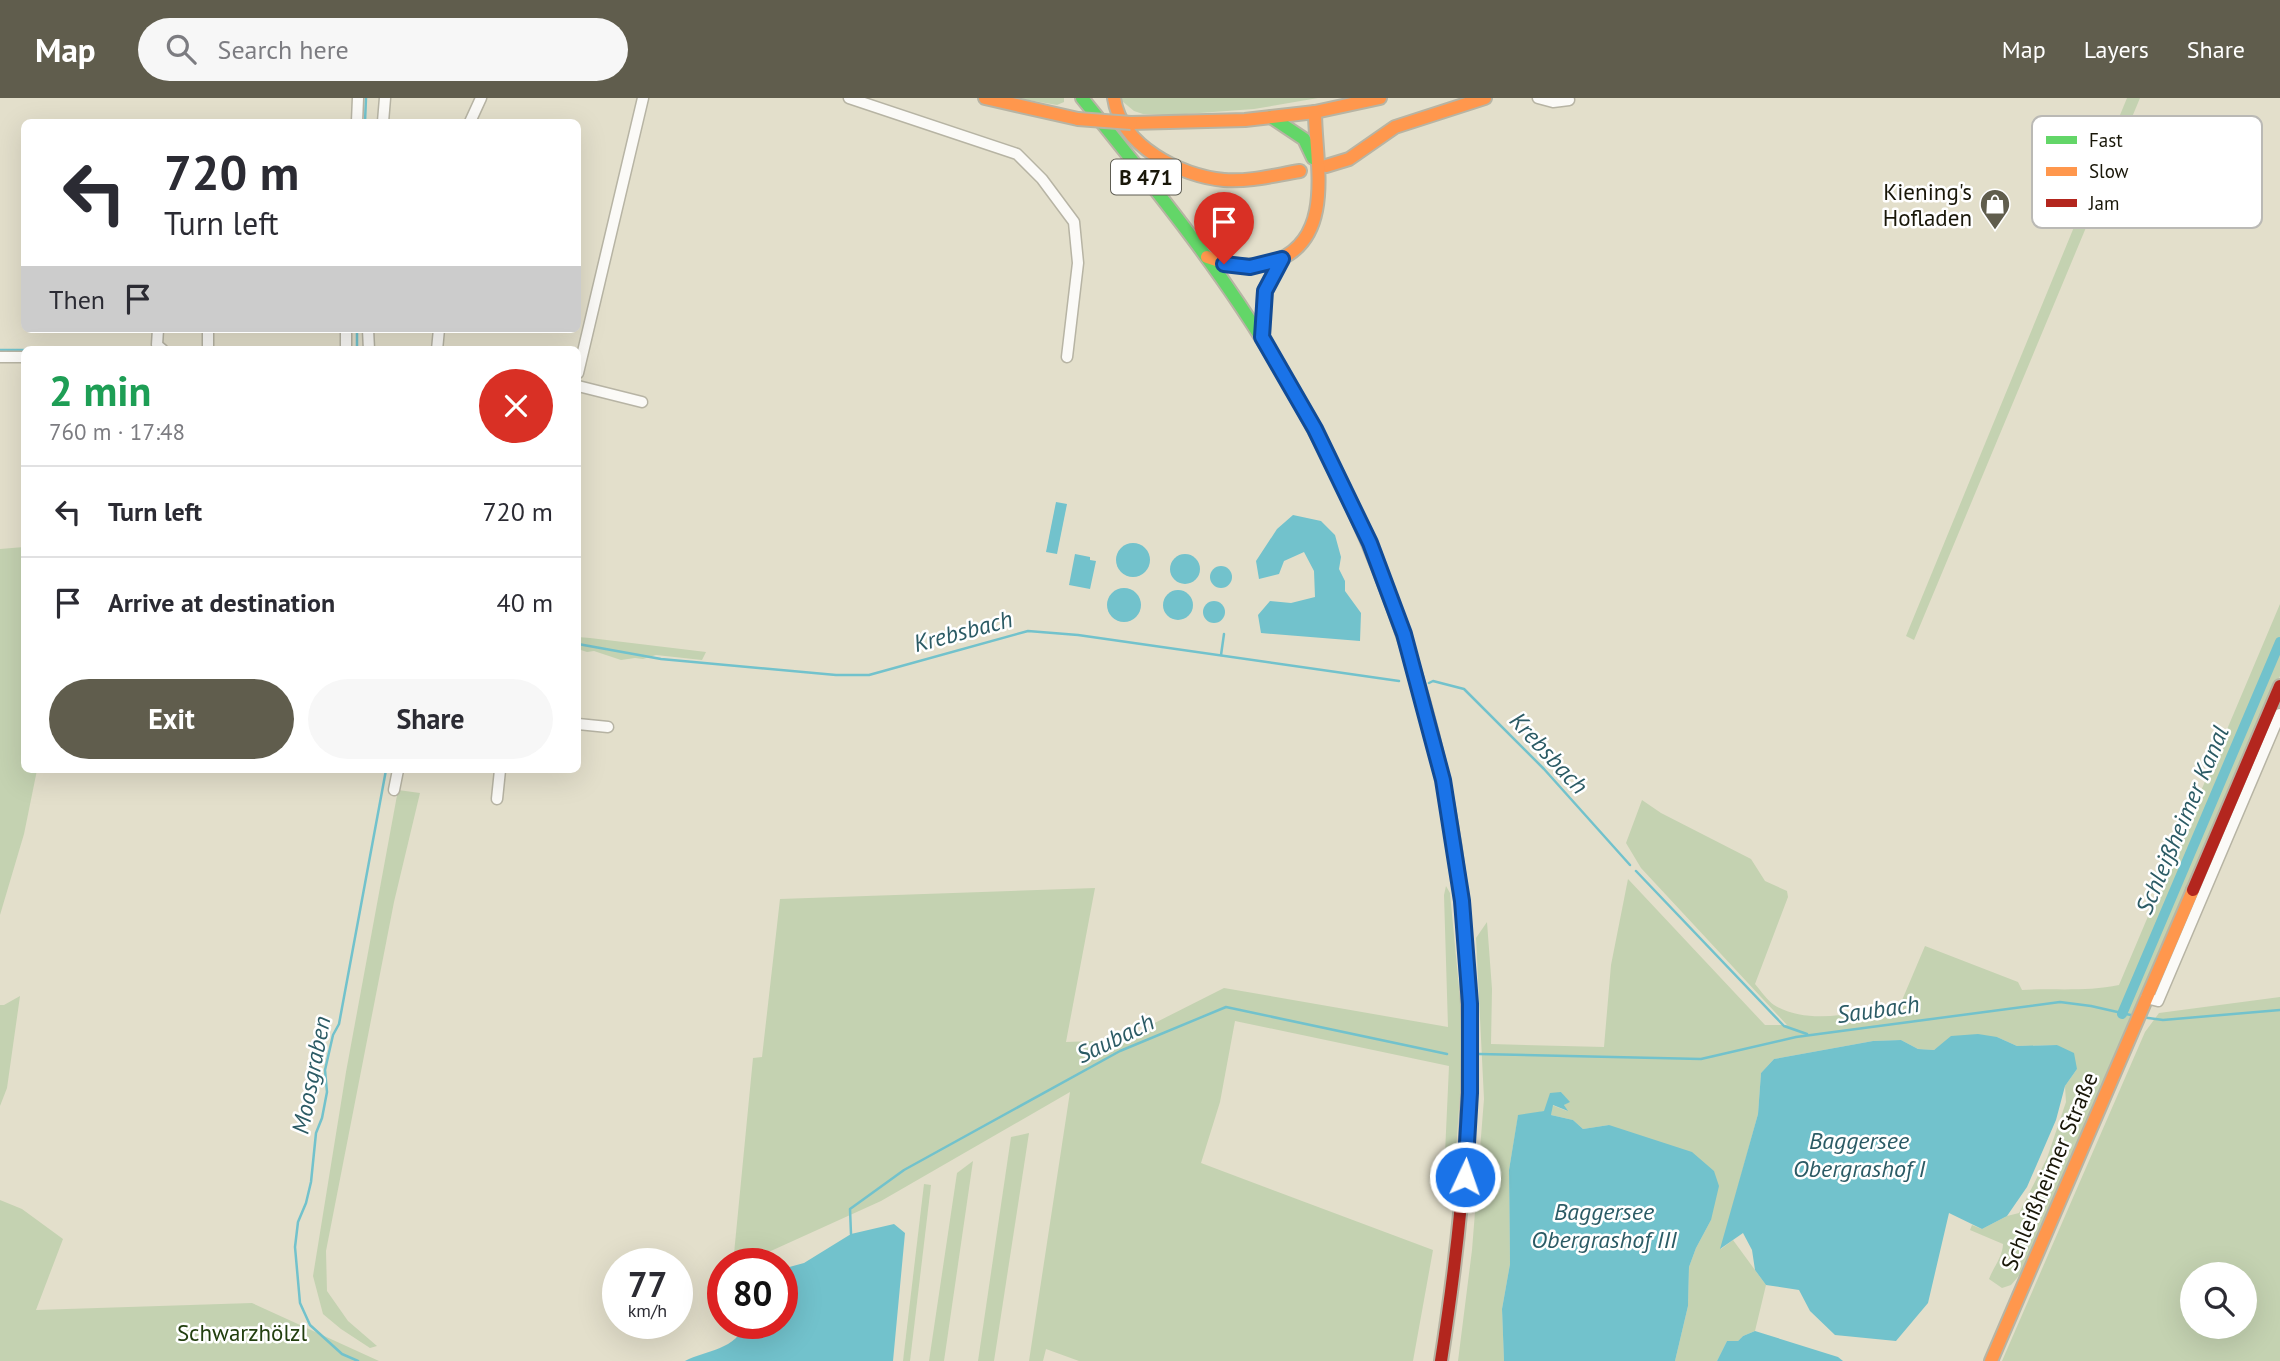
<!DOCTYPE html>
<meta charset="utf-8">
<style>
:root{--surface:#fff;--page:#f7f7f7;--text:#2b2b33;--muted:#7c7c81;--line:#e1e1e2;--accent:#605d4d}
body{margin:0;font-family:"PT Sans",sans-serif;background:var(--page);color:var(--text);height:100vh;display:flex;flex-direction:column;font-size:26px;white-space:nowrap}
*{box-sizing:border-box;margin:0}
p{font-size:23px;color:var(--muted)}
.icon{flex:none;width:38px;height:38px;fill:none;stroke:currentColor;stroke-width:2;stroke-linecap:round;stroke-linejoin:round}
.map{position:relative;flex:1;overflow:hidden}
.side{position:absolute;left:21px;top:248px;width:560px;height:427px;display:flex;flex-direction:column;background:var(--surface);border-radius:10px;box-shadow:0 7px 28px #0002}
.side>*{flex:none}
.guide{position:absolute;left:21px;top:21px;width:560px;height:214px;border-radius:10px;box-shadow:0 7px 28px #0002;background:#fff;color:var(--text);overflow:hidden}
.controls{position:absolute;left:2180px;top:1164px;display:grid;gap:14px}
.controls a{display:grid;place-items:center;width:77px;height:77px;border-radius:50%;background:var(--surface);box-shadow:0 7px 28px #0002;font-size:35px}
.speed{position:absolute;left:602px;top:1150px;display:flex;gap:14px;font-size:35px;font-weight:700;text-align:center}
.speed>*{display:grid;place-content:center;width:91px;height:91px;border-radius:50%;background:var(--surface);box-shadow:0 7px 28px #0002;line-height:1}
.speed small{font-size:18px;font-weight:400}
.speed .limit{border:10px solid #d22;background:#fff;color:#111}
.pin{position:absolute;display:grid;place-items:center;width:60px;height:60px;color:#fff;margin:-72px -30px;border-radius:50% 50% 50% 0;rotate:-45deg;box-shadow:0 0 7px #0007}
.pin .icon{rotate:45deg}
.me{position:absolute;width:77px;margin:-38px;rotate:3deg;stroke-linejoin:round;filter:drop-shadow(0 0 5px #0008)}
.turn{display:flex;align-items:center;gap:24px;height:147px;padding:0 28px;font-size:32px}
.turn .icon{width:91px;height:91px;stroke-width:2.5}
.turn b{display:block;font-size:49px;line-height:60px}
.then{display:flex;align-items:center;height:66px;padding:0 28px;background:#0003;gap:14px;font-size:26px}
.round{display:grid;place-items:center;flex:none;width:74px;height:74px;border-radius:37px;background:var(--page)}
.summary{display:flex;align-items:center;justify-content:space-between;height:119px;padding:0 28px}
h1{font-size:42px;font-weight:600;line-height:52px;color:#1e9e55}
.action{display:flex;gap:14px;margin-top:auto;padding:14px 28px}
.action a{flex:1;height:80px;border-radius:42px;background:var(--accent);color:#fff;font-size:28px;font-weight:600;line-height:80px;text-align:center}
.action a+a{background:var(--page);color:var(--text)}
ul{padding:0;list-style:none}
li{display:flex;align-items:center;gap:21px;height:91px;padding:0 28px;border-top:2px solid var(--line)}
li div{flex:1}
li b{display:block;font-size:26px}
li em{font-style:normal}
header{display:flex;align-items:center;gap:42px;box-sizing:border-box;height:98px;padding:0 35px;background:var(--accent);color:#fff}
header strong{font-size:33px}
nav{display:flex;gap:38px;margin-inline-start:auto;font-size:24px}
.search{width:490px;height:63px;background:var(--page);display:flex;align-items:center;gap:18px;box-sizing:border-box;padding:0 24px;border-radius:38px;color:var(--muted);font-size:26px}
.map>svg:first-child{display:block}
</style>
<header>
<strong>Map</strong>
<div class="search"><svg class="icon" aria-label="search" viewBox="0 0 24 24"><circle cx="10" cy="10" r="6"/><path d="M15 15l6 6"/></svg>Search here</div>
<nav><a>Map</a><a>Layers</a><a>Share</a></nav>
</header>
<div class="map">
<svg width="2280" height="1263" viewBox="0 0 2280 1263">
<rect width="100%" height="100%" fill="#e3dfcb"/>
<g fill="#c4d2b1" fill-rule="evenodd">
<path d="M1017 0H1064V4L1057 7Z"/>
<path d="M1122 0H1318L1254 11 1172 17 1143 16 1134 13 1122 3Z"/>
<path d="M2127 0H2140L1914 542 1906 538Z"/>
<path d="M24 449V672H37L24 736 0 817V451Z"/>
<path d="M2280 506V578L2023 1173 2011 1187 2002 1190 1989 1181C1993 1170 2003 1158 2003 1146L1970 1132 1972 1127 1982 1131 2007 1118 2019 1115 2047 1060 2066 1004 2065 988 2077 971 2057 947 2017 948 1997 939 1942 946 1934 952 1918 951 1901 942 1873 943 1774 961 1761 975 1758 1016 1721 1151 1733 1142 1766 1187 1755 1233 1743 1238 1738 1243H1727L1717 1263H1675L1688 1208 1689 1169 1696 1150 1711 1122 1609 1027 1583 1031 1573 1022 1551 1017 1552 1007 1567 1013 1564 1007 1569 1004 1561 994 1545 1013 1518 1018 1509 1072 1510 1166 1502 1211 1504 1263H1458L1472 1152 1484 1001 1476 840 1487 824 1492 891 1491 946 1604 949 1611 867 1628 781 1765 927H1787L1641 770 1626 745 1642 702 1661 715 1751 761 1765 783 1787 793 1788 799 1755 886C1761 893 1767 902 1774 907 1811 929 1860 913 1900 907L1925 848 2018 884 2022 892C2055 890 2087 894 2119 887Z"/>
<path d="M578 539 590 540 706 554 702 562 656 557 643 561 635 560 621 562 594 553 587 554 578 551Z"/>
<path d="M398 692 420 695 394 804 326 1153 327 1193 348 1223 377 1248 370 1250 341 1231 323 1216 313 1178 346 974Z"/>
<path d="M1446 788 1450 795 1461 911 1462 968 1453 1096 1449 1108 1443 1099 1449 968 1235 923 1220 1004 1201 1065 1433 1152 1413 1263H1079L1046 1251 1043 1263H1029L1070 994 881 1103 753 1161 748 1165 733 1166 753 960 762 959 780 801 1095 790 1066 944 1121 942 1224 890 1448 929 1444 797Z"/>
<path d="M20 898 7 990 0 1008V907H4Z"/>
<path d="M2280 899V1263H2002L2145 934 2159 915ZM2193 1176H2245V1228H2193Z"/>
<path d="M1029 1035 994 1263H978L1011 1039Z"/>
<path d="M973 1063 944 1263H929L957 1075Z"/>
<path d="M924 1086 931 1087 910 1263H903Z"/>
<path d="M0 1102 22 1111 63 1141 36 1212 252 1205 379 1263H0Z"/>
</g>
<g fill="#72c2cc">
<path d="M1056 404 1067 406 1057 456 1046 454Z"/>
<path d="M1293 417 1321 423 1335 437 1341 459 1339 471 1345 483V493L1361 515 1360 543 1261 535 1258 517 1270 503 1291 505 1315 499 1314 473 1304 454 1284 463 1279 476 1259 481 1256 463 1277 431Z"/>
<circle cx="1133" cy="462" r="17"/>
<circle cx="1185" cy="471" r="15"/>
<path d="M1075 456 1090 459V462L1096 463 1090 491 1069 487Z"/>
<circle cx="1221" cy="479" r="11"/>
<circle cx="1124" cy="507" r="17"/>
<circle cx="1178" cy="507" r="15"/>
<circle cx="1214" cy="514" r="11"/>
<path d="M1978 936 1997 939 2017 948 2057 947 2074 955 2077 971 2065 988 2056 1022 2027 1089 2007 1118 1982 1131 1949 1115 1928 1205 1896 1243 1835 1237 1810 1213 1799 1192 1766 1187 1755 1172 1752 1152 1743 1135 1720 1151 1758 1016 1761 975 1774 961 1873 943 1901 942 1918 951 1934 952 1951 938Z"/>
<path d="M1561 994 1570 1004 1564 1007 1568 1013 1553 1007 1551 1017 1573 1022 1583 1031 1609 1027 1692 1054 1714 1073 1719 1088 1711 1122 1696 1150 1689 1169 1688 1208 1675 1263H1504L1502 1211 1510 1166 1509 1072 1518 1017 1544 1013 1550 995Z"/>
<path d="M894 1126 905 1135 893 1263H685C706 1252 737 1252 745 1225H782V1171L804 1165 851 1136Z"/>
<path d="M1755 1233 1838 1259 1843 1263H1717L1727 1243H1738L1743 1238Z"/>
</g>
<g fill="none" stroke-linecap="round" stroke-linejoin="round">
<g stroke="#72c2cc" stroke-width="2.5">
<path d="M365 24 366 0"/>
<path d="M357 231V252"/>
<path d="M0 252H30"/>
<path d="M578 546 661 561 836 577H869L1028 533 1078 537 1399 583"/>
<path d="M1221 557 1224 536"/>
<path d="M1429 585 1433 583 1464 591 1544 671 1630 767"/>
<path d="M1636 773 1784 928 1807 936"/>
<path d="M2141 919 2163 922 2280 912"/>
<path d="M1479 956 1701 961 1796 939 2060 904 2091 908 2135 918"/>
<path d="M851 1136 850 1111 904 1072 1120 953 1226 909 1447 956"/>
<path d="M358 1263 342 1256 310 1227 300 1205 295 1149 298 1124 306 1105 311 1084 316 1035 322 1020 327 994 325 972 333 937 339 926 386 672"/>
</g>
<path stroke="#72c2cc" stroke-width="10" d="M2122 916 2280 544"/>
<g stroke="#b7b4a4" stroke-width="13">
<g id="street">
<path d="M849 0 1017 56 1042 81 1074 124 1078 165 1067 259"/>
<path d="M1538 0 1553 4 1569 2 1568 0"/>
<path d="M357 24 358 0"/>
<path d="M383 24 385 0"/>
<path d="M470 24 481 0"/>
<path d="M158 231 157 247 163 252"/>
<path d="M368 231 369 252"/>
<path d="M208 252V231"/>
<path d="M346 252V231"/>
<path d="M437 252 439 231"/>
<path d="M0 259H24"/>
<path d="M578 275 643 0"/>
<path d="M578 288 642 304"/>
<path d="M578 626 608 629"/>
<path d="M394 692 398 672"/>
<path d="M497 701 500 672"/>
<path d="M2146 900 2158 903 2280 616"/>
</g>
</g>
<g stroke="#b7b4a4" stroke-width="16">
<g id="fast">
<path d="M1082 0C1154 89 1226 177 1283 276"/>
<path d="M1271 19 1304 41 1313 60"/>
</g>
</g>
<g stroke="#b7b4a4" stroke-width="16">
<g id="slow">
<path d="M985 0 1078 21"/>
<path d="M1114 0C1121 48 1180 78 1224 82 1250 84 1275 77 1300 73"/>
<path d="M1131 25 1245 22 1315 14 1380 0"/>
<path d="M1326 68 1349 61 1395 29 1485 0"/>
<path d="M1207 159C1231 168 1256 172 1280 161 1335 136 1315 62 1315 14"/>
<path d="M1283 276C1382 445 1449 635 1464 830"/>
<path d="M1991 1263 2193 792"/>
</g>
</g>
<g stroke="#b7b4a4" stroke-width="16">
<g id="jam">
<path d="M1262 239 1264 193 1282 161"/>
<path d="M2193 792 2280 588"/>
<path d="M1441 1263C1464 1115 1476 980 1464 830"/>
</g>
</g>
<use href="#street" stroke="#fbfaf7" stroke-width="10"/>
<use href="#fast" stroke="#63d668" stroke-width="12"/>
<use href="#slow" stroke="#ff974d" stroke-width="12"/>
<use href="#jam" stroke="#b3261e" stroke-width="12"/>
<g stroke="#b7b4a4" stroke-width="16" stroke-linecap="butt">
<path id="slow-bridge" d="M1078 21 1131 25"/>
</g>
<use href="#slow-bridge" stroke="#ff974d" stroke-width="12"/>
</g>
<g fill="none" stroke-linecap="round" stroke-linejoin="round">
<g stroke="#114b97" stroke-width="18">
<path id="route" d="M1224 166 1250 169 1282 161 1265 193 1262 239 1315 331 1370 445 1404 536 1443 682 1462 803 1470 906V995L1465 1079"/>
</g>
<use href="#route" stroke="#1a73e8" stroke-width="12"/>
</g>
<defs>
<g id="shop-pin" transform="scale(1.575)"><path d="M0 17L-7.5 6A9.5 9.5 0 1 1 7.5 6Z" fill="#605d4d" stroke="#fff"/><path d="M-5-2.5h2.3a2.7 3.5 0 0 1 5.4 0H5L5.5 6h-11ZM-1.5-2.5h3a1.5 2.3 0 0 0-3 0Z" fill="#fff"/></g>
</defs>
<g fill-rule="evenodd">
<use href="#shop-pin" x="1995" y="106"/>
</g>
<g text-anchor="middle" dominant-baseline="central" stroke-width="5" stroke-linejoin="round" paint-order="stroke">
<rect fill="#fff" stroke="#5e5d53" stroke-width="2" x="1111" y="61.5" width="70" height="35" rx="5"/>
<g font-size="21" font-weight="bold" fill="#191709">
<text x="1146" y="79">B 471</text>
</g>
<g font-size="23" fill="#191709" stroke="#fff" text-anchor="end">
<text x="1972" y="93">Kiening's<tspan x="1972" dy="26">Hofladen</tspan></text>
</g>
<g font-size="23" fill="#191709" stroke="#fff">
<text transform="translate(2049 1073) rotate(-67)">Schleißheimer Straße</text>
</g>
<g font-size="23" fill="#223f0f" stroke="#fff">
<text x="242" y="1234">Schwarzhölzl</text>
</g>
<g font-size="24" font-style="italic" fill="#2b5b65" stroke="#fff">
<text transform="translate(963 533) rotate(-15)">Krebsbach</text>
<text transform="translate(1549 655) rotate(47)">Krebsbach</text>
<text transform="translate(2182 722) rotate(-67)">Schleißheimer Kanal</text>
<text transform="translate(1878 911) rotate(-8)">Saubach</text>
<text transform="translate(1115 940) rotate(-26)">Saubach</text>
<text transform="translate(311 977) rotate(-79)">Moosgraben</text>
<text x="1859" y="1042">Baggersee<tspan x="1859" dy="28">Obergrashof I</tspan></text>
<text x="1604" y="1113">Baggersee<tspan x="1604" dy="28">Obergrashof III</tspan></text>
</g>
</g>
<rect x="2032" y="18" width="230" height="112" rx="10" fill="#fff" stroke="#bab9b5" stroke-width="2"/>
<rect x="2046" y="38" width="31" height="8" fill="#63d668"/>
<rect x="2046" y="69" width="31" height="9" fill="#ff974d"/>
<rect x="2046" y="101" width="31" height="8" fill="#b3261e"/>
<g font-size="19" fill="#191709">
<text x="2089" y="49">Fast</text>
<text x="2089" y="80">Slow</text>
<text x="2089" y="112">Jam</text>
</g>
</svg>
<div class="controls">
<a><svg class="icon" aria-label="search" viewBox="0 0 24 24"><circle cx="10" cy="10" r="6"/><path d="M15 15l6 6"/></svg></a>
</div>
<div class="speed"><div>77<small>km/h</small></div><div class="limit">80</div></div>
<div class="pin" style="left:1224px;top:166px;background:#d93025"><svg class="icon" aria-label="arrive" viewBox="0 0 24 24"><path d="M6 21V4h12l-3 4 3 4H6"/></svg></div>
<svg class="me" style="left:1465px;top:1079px" viewBox="-20 -20 40 40"><circle r="17" fill="#1a73e8" stroke="#fff" stroke-width="3"/><path d="M0-11L8 9 0 5-8 9z" fill="#fff"/></svg>
<div class="guide">
<div class="turn"><svg class="icon" aria-label="left" viewBox="0 0 24 24"><path d="M17 20v-9H6M10 6l-5 5 5 5"/></svg><div><b>720 m</b>Turn left</div></div>
<div class="then">Then<svg class="icon" aria-label="arrive" viewBox="0 0 24 24"><path d="M6 21V4h12l-3 4 3 4H6"/></svg></div>
</div>
<section class="side">
<div class="summary"><div><h1>2 min</h1><p>760 m · 17:48</p></div><a class="round" style="background:#d93025;color:#fff"><svg class="icon" aria-label="close" viewBox="0 0 24 24"><path d="M6 6l12 12M18 6L6 18"/></svg></a></div>
<ul>
<li><svg class="icon" aria-label="left" viewBox="0 0 24 24"><path d="M17 20v-9H6M10 6l-5 5 5 5"/></svg><div><b>Turn left</b></div><em>720 m</em></li>
<li><svg class="icon" aria-label="arrive" viewBox="0 0 24 24"><path d="M6 21V4h12l-3 4 3 4H6"/></svg><div><b>Arrive at destination</b></div><em>40 m</em></li>
</ul>
<div class="action"><a>Exit</a><a>Share</a></div>
</section>
</div>
